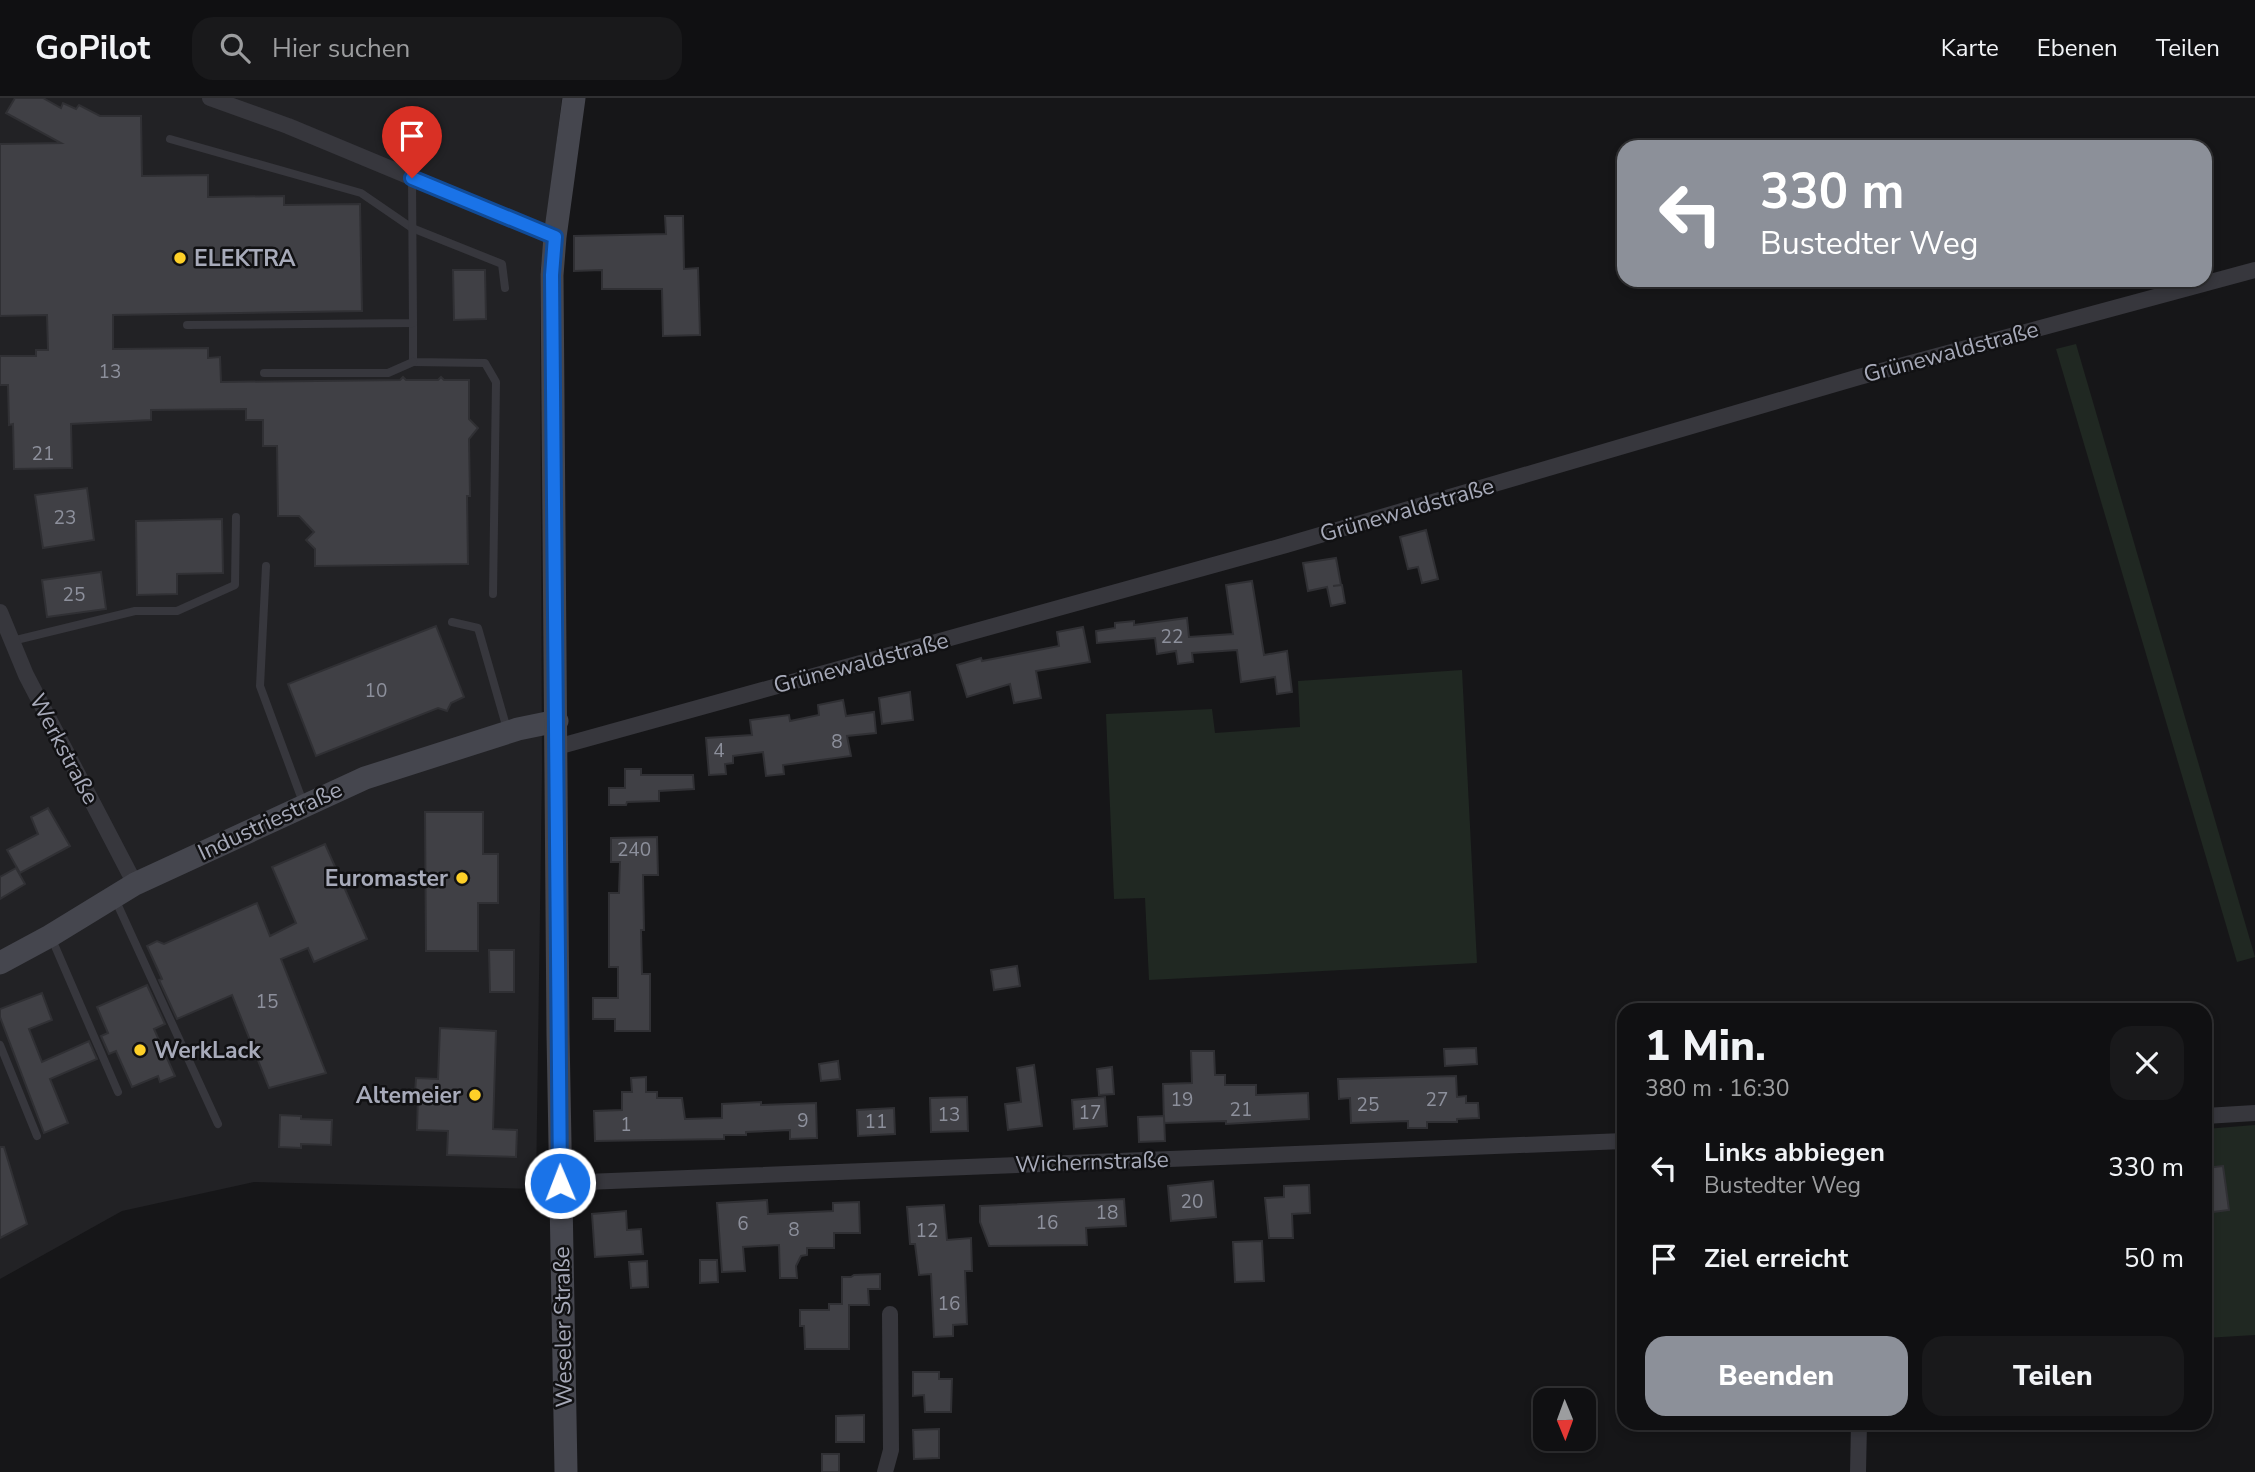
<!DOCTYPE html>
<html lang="de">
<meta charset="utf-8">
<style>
:root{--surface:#101012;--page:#19191b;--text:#f1f3f6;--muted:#9c9d9f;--line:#303032;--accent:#8c9099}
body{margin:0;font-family:"Nunito Sans",sans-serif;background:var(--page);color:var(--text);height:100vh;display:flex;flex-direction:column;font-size:26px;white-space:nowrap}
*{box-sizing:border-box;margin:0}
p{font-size:23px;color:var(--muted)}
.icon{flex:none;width:38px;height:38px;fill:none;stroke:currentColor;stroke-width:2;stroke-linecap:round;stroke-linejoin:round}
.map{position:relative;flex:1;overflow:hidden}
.details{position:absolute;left:1617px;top:905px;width:595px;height:427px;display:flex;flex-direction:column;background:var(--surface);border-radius:21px;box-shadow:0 4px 10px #0003,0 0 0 2px var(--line)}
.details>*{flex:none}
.hud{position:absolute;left:1617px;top:42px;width:595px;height:147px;border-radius:21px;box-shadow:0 4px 10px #0003,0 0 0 2px var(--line);background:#8c9099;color:#fff;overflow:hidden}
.needle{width:46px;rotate:179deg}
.buttons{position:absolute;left:1533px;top:1290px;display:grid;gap:14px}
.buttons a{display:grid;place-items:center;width:63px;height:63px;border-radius:14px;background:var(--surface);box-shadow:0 4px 10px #0003,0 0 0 2px var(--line);font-size:35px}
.pin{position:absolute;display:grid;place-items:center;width:60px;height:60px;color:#fff;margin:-72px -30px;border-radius:50% 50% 50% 0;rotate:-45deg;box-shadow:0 0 7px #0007}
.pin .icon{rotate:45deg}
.me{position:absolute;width:77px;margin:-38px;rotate:359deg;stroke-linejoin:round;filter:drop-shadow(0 0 5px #0008)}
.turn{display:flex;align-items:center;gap:24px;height:147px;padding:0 28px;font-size:32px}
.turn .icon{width:91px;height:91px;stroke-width:2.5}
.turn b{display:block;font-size:49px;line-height:60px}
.round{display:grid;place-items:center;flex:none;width:74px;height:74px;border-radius:21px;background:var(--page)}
.overview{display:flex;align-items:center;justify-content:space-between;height:119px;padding:0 28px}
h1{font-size:42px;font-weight:800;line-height:52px}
.action{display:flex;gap:14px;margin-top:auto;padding:14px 28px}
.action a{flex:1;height:80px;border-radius:21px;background:var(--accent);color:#fff;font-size:28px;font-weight:800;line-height:80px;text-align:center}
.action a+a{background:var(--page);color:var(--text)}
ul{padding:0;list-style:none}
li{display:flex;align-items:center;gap:21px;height:91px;padding:0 28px}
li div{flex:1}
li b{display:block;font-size:26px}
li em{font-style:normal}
header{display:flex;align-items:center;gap:42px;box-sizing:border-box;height:98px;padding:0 35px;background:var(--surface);border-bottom:2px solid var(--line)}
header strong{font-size:33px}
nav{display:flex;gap:38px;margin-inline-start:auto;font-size:24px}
.search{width:490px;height:63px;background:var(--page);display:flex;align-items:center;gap:18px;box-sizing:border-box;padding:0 24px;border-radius:21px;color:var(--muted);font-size:26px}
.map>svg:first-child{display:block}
</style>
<header>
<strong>GoPilot</strong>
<div class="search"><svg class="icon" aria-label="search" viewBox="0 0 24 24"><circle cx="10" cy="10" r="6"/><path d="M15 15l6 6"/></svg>Hier suchen</div>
<nav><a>Karte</a><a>Ebenen</a><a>Teilen</a></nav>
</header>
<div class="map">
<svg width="2255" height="1374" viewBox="0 0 2255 1374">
<rect width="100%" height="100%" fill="#161618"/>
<path fill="#222225" d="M0 0H562L540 176 542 672 536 1091 254 1084 122 1113 0 1181Z"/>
<g fill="#202822">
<path d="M2076 246 2255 859 2237 864 2056 251Z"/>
<path d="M1462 572 1477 865 1149 882 1145 800 1114 801 1106 616 1212 611 1215 635 1300 629 1298 583Z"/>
<path d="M2255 1027V1237L2205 1240V1031Z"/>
</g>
<g fill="#404045" stroke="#303034" stroke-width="2">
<path d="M15 0H43L61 10 63 5 76 11 79 7 100 18H141L142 78 208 77V99L284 98V107L360 106 362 213 113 217V251L208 250V260L220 259 221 284 400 282 403 279 406 282H438L441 279 444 282H469V321L478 330 469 341 470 398H467L468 466 315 468V451L306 442 314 434 299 418H278L277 348H263V322H246V311L151 312V322L71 326 72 370 14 371 13 326 9 327 8 287H0V258H36V252H48L47 217 0 218V46L61 45 6 15Z"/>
<path d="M665 118H683L684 171 698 170 700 237 663 238 662 191H602V172L574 173V138L666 136Z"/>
<path d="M453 172H485L486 221 454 222Z"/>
<path d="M87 390 94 442 43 450 35 397Z"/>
<path d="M222 421 223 475 177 476V496L137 497 136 423Z"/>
<path d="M1426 432 1438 481 1422 485 1418 469 1408 471 1400 439Z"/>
<path d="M1336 460 1341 487 1333 488 1342 487 1345 505 1331 508 1327 489 1308 493 1303 465Z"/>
<path d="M101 474 106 511 47 519 42 482Z"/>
<path d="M1252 483 1264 557 1287 553 1292 594 1277 596 1275 579 1241 584 1237 552 1192 555 1193 564 1178 566 1176 553 1157 556 1155 540 1097 545 1096 533 1115 530V525L1134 523V527L1187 520 1189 539 1233 536 1226 487Z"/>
<path d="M436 528 464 599 451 605 447 613 438 610 316 658 288 586Z"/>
<path d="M1083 529 1090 564 1036 573 1041 600 1014 605 1010 586 967 599 957 567 981 560 982 563 1059 548 1057 534Z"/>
<path d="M910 594 913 622 882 626 879 600Z"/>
<path d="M843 602 846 618 874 614 876 635 847 638 851 658 783 667 784 676 766 678 763 654 733 658V665L725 666 726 676 709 677 706 640 752 637 750 622 789 617 790 623 819 617 818 607Z"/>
<path d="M625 671H641V677H693L694 691 659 693V703L627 704 626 707H609V690H625Z"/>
<path d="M48 710 70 748 20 775 7 752 38 736 31 719Z"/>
<path d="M425 714H483V756H498V805H478V853H426Z"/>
<path d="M657 739 658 777H643L644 832H641L642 876H650V933H615V921H593V900H618V869H609V795H619L620 764H611V740Z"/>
<path d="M325 746 367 841 314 864 308 850 281 861 326 975 269 990 232 897 177 921 159 882 162 881 147 848 157 843 164 846 257 805 270 838 296 825 272 769Z"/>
<path d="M16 770 25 786 0 801V779Z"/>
<path d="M489 852H514V894H490Z"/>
<path d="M1017 868 1020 888 994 892 991 872Z"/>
<path d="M147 887 165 926 154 931 175 978 160 984 158 978 132 989 116 953 109 956 101 938 108 935 97 909Z"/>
<path d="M42 895 52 922 29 931 42 964 89 943 97 961 50 981 68 1025 44 1035 0 919V911Z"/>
<path d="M440 930 496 933 493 1031 517 1032 516 1059 447 1057 448 1033 417 1032 418 996H415L416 980 438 981Z"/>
<path d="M1476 950 1477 966 1445 968 1444 951Z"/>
<path d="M1191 953H1214L1215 977H1225V987H1256V997L1308 995 1309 1021 1226 1026V1023L1164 1025 1163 986 1192 985Z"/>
<path d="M838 963 840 981 821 983 819 966Z"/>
<path d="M1034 967 1042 1028 1008 1032 1005 1006 1021 1004 1017 970Z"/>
<path d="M1112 969 1114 996 1099 997 1097 971Z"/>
<path d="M1456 978 1457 999 1466 998V1005H1478L1479 1020 1457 1021V1024H1427V1030H1408V1023L1351 1025 1350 1000 1339 1001 1338 981Z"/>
<path d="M646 979V994H657V1000H682L685 1021 722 1020V1006L761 1004V1007L816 1005 817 1040 790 1041V1032L746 1034V1037H724V1041L595 1043 594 1013 622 1012V994H632L631 980Z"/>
<path d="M967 999 968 1033 931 1034 930 1000Z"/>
<path d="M1105 999 1107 1028 1074 1031 1072 1002Z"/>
<path d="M894 1010 895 1036 858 1038 857 1012Z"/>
<path d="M280 1017 301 1018V1021L332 1022 331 1047 301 1046V1050L279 1049Z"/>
<path d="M1164 1018 1165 1043 1139 1044 1138 1019Z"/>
<path d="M0 1049H4L27 1126 0 1140Z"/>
<path d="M2223 1068 2229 1112 2205 1115V1070Z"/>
<path d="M1213 1083 1216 1119 1171 1123 1168 1088Z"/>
<path d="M1309 1087 1310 1115 1292 1116 1293 1140H1269L1265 1100 1284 1099V1088Z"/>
<path d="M1124 1101 1126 1128 1086 1130 1087 1147 989 1148 980 1124V1108Z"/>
<path d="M767 1102 768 1116 833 1113V1105L859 1104 860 1135H834V1150H807V1157L801 1158 796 1168 797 1180H780L779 1147 743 1149 745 1173 722 1174 717 1105Z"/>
<path d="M944 1107 947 1142 971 1140 972 1173H965L967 1226 953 1227V1238L934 1239 931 1176 919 1177 915 1146H910L907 1109Z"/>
<path d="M626 1113 627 1132 641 1131 643 1156 595 1159 592 1116Z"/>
<path d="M1262 1143 1264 1183 1235 1184 1233 1144Z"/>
<path d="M700 1162H717L718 1184 700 1185Z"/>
<path d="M647 1163 648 1189 631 1190 629 1164Z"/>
<path d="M880 1176V1191H868L869 1207H849V1251H805L804 1228H800V1212H829V1206H842V1179H851L854 1177Z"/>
<path d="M913 1274H939V1281H952L951 1314H925L924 1297 913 1298Z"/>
<path d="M864 1317V1344H836V1318Z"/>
<path d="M939 1331V1360L914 1361 913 1332Z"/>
<rect x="822" y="1356" width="17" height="18"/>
</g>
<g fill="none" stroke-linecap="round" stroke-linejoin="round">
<g stroke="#37373d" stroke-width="8">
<path d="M170 41 361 95 412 130 502 166 505 190"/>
<path d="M413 225V264L485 265 496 284 493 496"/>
<path d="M187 227 413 225 412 80"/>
<path d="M264 275H388L413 264"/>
<path d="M266 468 260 588 304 707"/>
<path d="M452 524 478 530 507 631"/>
<path d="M12 543 135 513H177L235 487 236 419"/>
<path d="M115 801 218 1026"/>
<path d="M51 839 118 994"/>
<path d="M0 947 37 1038"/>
</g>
<g stroke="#37373d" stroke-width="16">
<path d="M210 0 288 28 555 139"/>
<path d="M0 514 26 577 135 786"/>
<path d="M557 649 1286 447 1859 279 2255 172"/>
<path d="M2205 1018 2255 1015"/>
<path d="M560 1085 1624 1043"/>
<path d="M885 1374 891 1352 890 1216"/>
<path d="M1858 1374 1859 1325"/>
</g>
<g stroke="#45464e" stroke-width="23">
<path d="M0 865 50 838 135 786 365 680 518 631 557 623"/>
<path d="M566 1374 558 936 552 177 555 139 574 0"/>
</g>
</g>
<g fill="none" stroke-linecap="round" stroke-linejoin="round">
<g stroke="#114b97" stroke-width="18">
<path id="route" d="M412 80 555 139 552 177 560 1085"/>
</g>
<use href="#route" stroke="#1a73e8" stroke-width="12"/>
</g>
<g fill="#fed028" stroke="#111113" stroke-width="2.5">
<circle cx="180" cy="160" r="7"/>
<circle cx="462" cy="780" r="7"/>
<circle cx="140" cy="952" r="7"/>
<circle cx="475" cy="997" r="7"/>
</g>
<g text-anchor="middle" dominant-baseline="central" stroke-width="5" stroke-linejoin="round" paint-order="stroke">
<g font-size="19" fill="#8d909c">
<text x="110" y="274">13</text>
<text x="43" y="356">21</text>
<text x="65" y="420">23</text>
<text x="74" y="497">25</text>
<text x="1172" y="539">22</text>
<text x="376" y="593">10</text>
<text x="837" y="644">8</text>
<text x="719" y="653">4</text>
<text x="634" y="752">240</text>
<text x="267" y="904">15</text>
<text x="1182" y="1002">19</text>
<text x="1437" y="1002">27</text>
<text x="1368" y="1007">25</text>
<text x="1241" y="1012">21</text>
<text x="1090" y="1015">17</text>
<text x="949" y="1017">13</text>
<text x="803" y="1023">9</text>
<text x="876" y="1024">11</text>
<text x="626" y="1027">1</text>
<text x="1192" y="1104">20</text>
<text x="1107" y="1115">18</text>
<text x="1047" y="1125">16</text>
<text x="743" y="1126">6</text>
<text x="794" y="1132">8</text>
<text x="927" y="1133">12</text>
<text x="949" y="1206">16</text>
</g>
<g font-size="23" font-weight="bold" fill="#a7aab9" stroke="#111113" text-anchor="start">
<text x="194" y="160">ELEKTRA</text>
<text x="448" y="780" text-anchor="end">Euromaster</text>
<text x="154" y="952">WerkLack</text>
<text x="461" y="997" text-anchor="end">Altemeier</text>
</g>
<g font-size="23" fill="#a7aab9" stroke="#111113">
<text transform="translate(1951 254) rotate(-15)">Grünewaldstraße</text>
<text transform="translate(1407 412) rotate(-16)">Grünewaldstraße</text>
<text transform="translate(861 565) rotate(-15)">Grünewaldstraße</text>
<text transform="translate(64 651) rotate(62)">Werkstraße</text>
<text transform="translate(270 723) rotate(-25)">Industriestraße</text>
<text transform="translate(1092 1064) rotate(-2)">Wichernstraße</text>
<text transform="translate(563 1229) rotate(-91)">Weseler Straße</text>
</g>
</g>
</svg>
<div class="buttons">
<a><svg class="needle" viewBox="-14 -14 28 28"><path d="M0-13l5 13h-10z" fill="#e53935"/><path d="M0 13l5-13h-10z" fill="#9c9d9f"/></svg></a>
</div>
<div class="pin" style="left:412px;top:80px;background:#d93025"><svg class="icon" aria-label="arrive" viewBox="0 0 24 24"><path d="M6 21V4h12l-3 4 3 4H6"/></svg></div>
<svg class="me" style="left:560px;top:1085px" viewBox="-20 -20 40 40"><circle r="17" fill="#1a73e8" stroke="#fff" stroke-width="3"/><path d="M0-11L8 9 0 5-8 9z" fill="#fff"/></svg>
<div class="hud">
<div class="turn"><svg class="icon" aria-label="left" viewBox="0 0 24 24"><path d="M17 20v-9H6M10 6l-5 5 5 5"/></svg><div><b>330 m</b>Bustedter Weg</div></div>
</div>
<section class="details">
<div class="overview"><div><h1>1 Min.</h1><p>380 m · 16:30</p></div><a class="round"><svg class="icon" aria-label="close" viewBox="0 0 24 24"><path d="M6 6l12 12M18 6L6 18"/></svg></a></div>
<ul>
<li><svg class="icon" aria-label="left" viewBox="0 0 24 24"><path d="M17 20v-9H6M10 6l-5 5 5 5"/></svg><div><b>Links abbiegen</b><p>Bustedter Weg</p></div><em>330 m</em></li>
<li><svg class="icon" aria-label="arrive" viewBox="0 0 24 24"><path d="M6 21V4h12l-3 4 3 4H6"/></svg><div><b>Ziel erreicht</b></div><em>50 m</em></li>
</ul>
<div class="action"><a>Beenden</a><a>Teilen</a></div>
</section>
</div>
